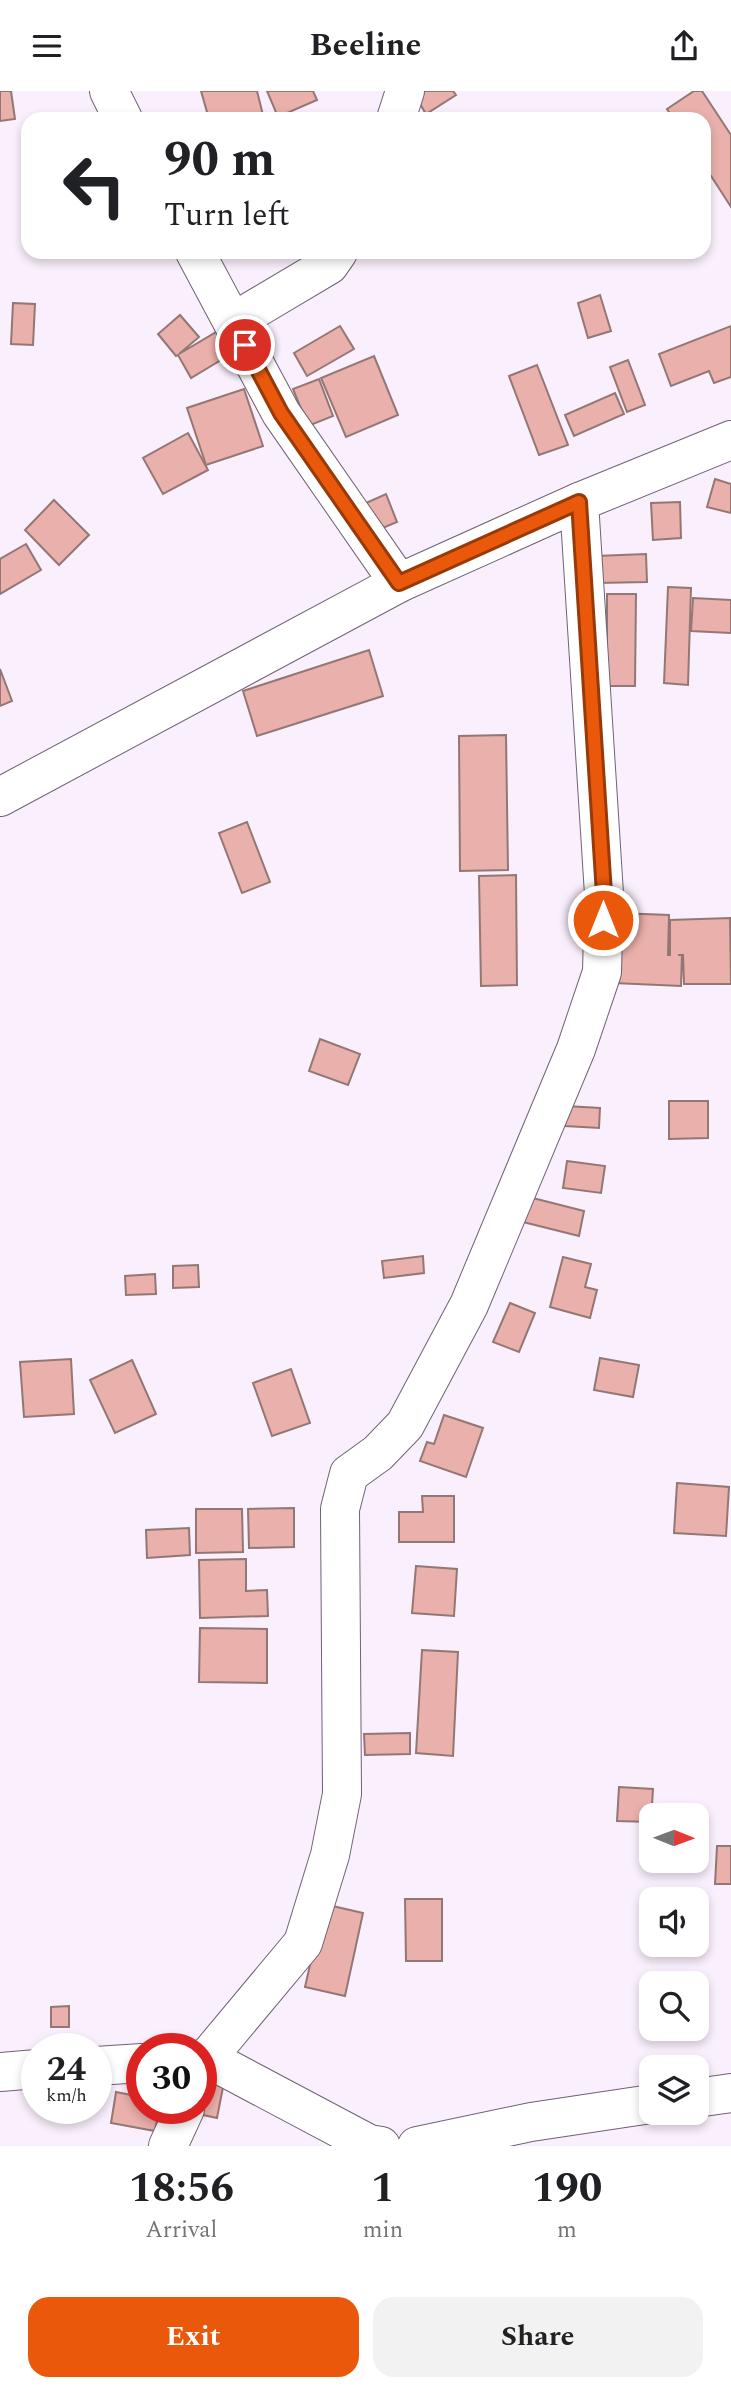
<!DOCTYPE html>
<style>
:root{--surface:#fff;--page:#f2f2f2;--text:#202124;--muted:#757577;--accent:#ea580c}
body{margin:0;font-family:Spectral,serif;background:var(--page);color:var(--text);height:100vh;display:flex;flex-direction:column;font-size:26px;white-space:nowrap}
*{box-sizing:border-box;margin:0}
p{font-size:23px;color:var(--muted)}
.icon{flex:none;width:38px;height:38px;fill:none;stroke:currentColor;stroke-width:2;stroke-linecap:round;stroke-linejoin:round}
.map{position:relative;height:2055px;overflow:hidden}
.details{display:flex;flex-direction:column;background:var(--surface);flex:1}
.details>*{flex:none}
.top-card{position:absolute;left:21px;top:21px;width:690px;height:147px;border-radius:21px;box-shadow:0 4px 10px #0003;background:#fff;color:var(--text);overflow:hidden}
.needle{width:46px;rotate:91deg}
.buttons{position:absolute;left:639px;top:1712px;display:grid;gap:14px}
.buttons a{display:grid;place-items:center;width:70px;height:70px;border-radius:14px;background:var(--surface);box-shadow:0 4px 10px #0003;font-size:35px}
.speed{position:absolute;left:21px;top:1942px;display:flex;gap:14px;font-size:35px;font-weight:700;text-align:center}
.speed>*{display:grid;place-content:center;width:91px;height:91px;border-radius:50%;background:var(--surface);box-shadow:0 4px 10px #0003;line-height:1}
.speed small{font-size:18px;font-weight:400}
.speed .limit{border:10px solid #d22;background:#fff;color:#111}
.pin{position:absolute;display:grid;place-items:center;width:60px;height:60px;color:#fff;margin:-30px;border:4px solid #fff;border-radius:50%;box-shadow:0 2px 7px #0007}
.me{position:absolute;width:77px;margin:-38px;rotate:0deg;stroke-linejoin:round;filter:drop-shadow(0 0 5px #0008)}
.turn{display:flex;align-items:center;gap:24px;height:147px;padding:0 28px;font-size:32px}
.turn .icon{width:91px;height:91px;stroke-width:2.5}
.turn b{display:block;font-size:49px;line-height:60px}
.eta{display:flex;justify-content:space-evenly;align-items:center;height:119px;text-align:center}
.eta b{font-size:42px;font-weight:700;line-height:49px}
.button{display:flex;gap:14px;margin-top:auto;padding:14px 28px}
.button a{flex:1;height:80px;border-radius:21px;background:var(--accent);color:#fff;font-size:28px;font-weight:700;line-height:80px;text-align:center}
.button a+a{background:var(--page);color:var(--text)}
header{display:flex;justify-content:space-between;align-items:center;height:91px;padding:0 28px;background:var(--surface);font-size:32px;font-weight:700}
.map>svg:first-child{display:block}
</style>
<header><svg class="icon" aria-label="menu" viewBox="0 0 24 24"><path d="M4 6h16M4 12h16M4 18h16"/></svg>Beeline<svg class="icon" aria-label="share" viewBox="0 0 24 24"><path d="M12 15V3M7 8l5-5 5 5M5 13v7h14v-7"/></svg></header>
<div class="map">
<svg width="731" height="2055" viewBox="0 0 731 2055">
<rect width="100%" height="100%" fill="#faeffc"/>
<g fill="#eab0ab" stroke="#937775" stroke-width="2">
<path d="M0 0H11L15 28 0 30Z"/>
<path d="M201 0H257L264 28H209Z"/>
<path d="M267 0H313L317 9 278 26Z"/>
<path d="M416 0H453L456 4 426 23 413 1Z"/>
<path d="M694 0H702L731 44V116L704 74V28H673L667 18Z"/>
<path d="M600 204 611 240 588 247 578 212Z"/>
<path d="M13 212 35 213 33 254 11 253Z"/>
<path d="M180 224 199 246 179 263 218 240 231 263 191 287 178 264 176 265 158 243Z"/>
<path d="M340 235 354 258 307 285 294 262Z"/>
<path d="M731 235V286L714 292 709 280 671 295 659 263Z"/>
<path d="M374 265 398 324 346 346 321 287Z"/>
<path d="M628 269 645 314 627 321 610 276Z"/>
<path d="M537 274 568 354 539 364 509 285Z"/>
<path d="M319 288 333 325 308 335 293 298Z"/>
<path d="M244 298 263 355 206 374 187 317Z"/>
<path d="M615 302 624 323 574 345 565 324Z"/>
<path d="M188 342 208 379 163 403 143 367Z"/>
<path d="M715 388 731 393V422L707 416Z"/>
<path d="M386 403 397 431 378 439 366 412Z"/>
<path d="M54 409 89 444 59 474 25 439Z"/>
<path d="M680 411 681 447 653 449 651 412Z"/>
<path d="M26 453 41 479 0 503V468Z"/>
<path d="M646 463 647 491 597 492 596 465Z"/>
<path d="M668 496 691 497 688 594 664 592Z"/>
<path d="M607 503H636L635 595H607Z"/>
<path d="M693 507 731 509V542L691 540Z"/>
<path d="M369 559 383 605 257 645 243 600Z"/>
<path d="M0 578 12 610 0 615Z"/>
<path d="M506 644 508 779 460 780 459 645Z"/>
<path d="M247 731 270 791 242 802 219 742Z"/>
<path d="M516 784 517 894 481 895 479 785Z"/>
<path d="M617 822 669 824 668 864H670V829L730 827 731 893H684L683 864H678H682L681 895 614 892Z"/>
<path d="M320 948 360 963 348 994 309 980Z"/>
<path d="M669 1010H708V1047L669 1048Z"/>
<path d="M566 1015 600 1017 599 1037 565 1035Z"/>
<path d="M567 1070 605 1075 601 1102 563 1097Z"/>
<path d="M521 1104 584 1120 579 1145 515 1129Z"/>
<path d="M423 1165 424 1182 384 1187 382 1170Z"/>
<path d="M563 1166 591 1173 585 1196 597 1199 590 1227 550 1216Z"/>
<path d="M198 1174 199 1196 173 1197V1175Z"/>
<path d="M155 1183 156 1203 126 1204 125 1185Z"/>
<path d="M510 1212 535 1222 519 1261 493 1251Z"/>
<path d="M600 1267 639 1274 633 1306 594 1299Z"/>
<path d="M71 1268 74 1323 24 1326 20 1271Z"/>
<path d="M132 1269 156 1323 115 1342 90 1289Z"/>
<path d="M291 1278 310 1332 272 1345 253 1292Z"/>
<path d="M444 1324 483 1337 466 1386 420 1370 427 1351 434 1353Z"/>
<path d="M677 1392 729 1396 726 1445 674 1442Z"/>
<path d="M422 1405H454V1451H399V1421H423Z"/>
<path d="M294 1417V1456L249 1457 248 1418Z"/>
<path d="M196 1418H242L243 1461 196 1462Z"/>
<path d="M189 1437 190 1464 147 1467 146 1439Z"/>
<path d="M246 1468V1500L267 1499 268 1525 200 1527 199 1469Z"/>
<path d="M416 1475 457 1478 454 1525 412 1522Z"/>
<path d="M200 1537 267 1538V1592L199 1591Z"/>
<path d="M422 1559 458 1561 453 1665 416 1662Z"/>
<path d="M410 1642V1663L365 1664 364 1643Z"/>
<path d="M619 1696 653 1698 651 1731 617 1730Z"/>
<path d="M717 1755H731V1793H715Z"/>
<path d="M405 1808H442V1870H406Z"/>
<path d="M324 1813 363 1822 345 1905 305 1896Z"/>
<path d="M69 1915V1936H51V1916Z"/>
<path d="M201 1986 224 1991 217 2027 189 2021 201 2018Z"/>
<path d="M116 2001 142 2006V2018H159L155 2040 111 2032Z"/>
</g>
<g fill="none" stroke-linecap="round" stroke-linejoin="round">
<g stroke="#716175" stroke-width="40">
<g id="minor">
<path d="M109 0 123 28"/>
<path d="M396 28 405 0"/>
<path d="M195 161 281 322 399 492"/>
<path d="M233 231 329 174 338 161"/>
<path d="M0 706 399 492 579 411 731 349"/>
<path d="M201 1968 207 1967 369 2053 381 2055"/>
<path d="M96 1975 142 1972"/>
<path d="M0 1981 37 1978"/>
<path d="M201 1981 207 1967 303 1852 330 1764 342 1703 340 1418 349 1383 378 1362 405 1334 469 1214 576 958 602 881 604 803 579 411"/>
<path d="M696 2007 731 2002"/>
<path d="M168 2055 185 2018"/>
<path d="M417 2055 531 2031 651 2013"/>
</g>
</g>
<use href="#minor" stroke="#fff" stroke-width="38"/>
</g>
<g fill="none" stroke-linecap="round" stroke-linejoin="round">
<g stroke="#983908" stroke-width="18">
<path id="route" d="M245 254 281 322 399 492 579 411 604 803 603 829"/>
</g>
<use href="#route" stroke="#ea580c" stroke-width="12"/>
</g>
</svg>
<div class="buttons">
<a><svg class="needle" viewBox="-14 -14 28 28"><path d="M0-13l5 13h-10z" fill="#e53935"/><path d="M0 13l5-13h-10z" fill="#757577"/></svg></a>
<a><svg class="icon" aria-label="sound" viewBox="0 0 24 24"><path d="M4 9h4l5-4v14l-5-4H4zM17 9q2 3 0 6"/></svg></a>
<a><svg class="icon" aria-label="search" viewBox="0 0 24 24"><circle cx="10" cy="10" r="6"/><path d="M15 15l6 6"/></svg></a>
<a><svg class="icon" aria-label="layers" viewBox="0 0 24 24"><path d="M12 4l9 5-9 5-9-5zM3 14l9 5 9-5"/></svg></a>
</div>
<div class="speed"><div>24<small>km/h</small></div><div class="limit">30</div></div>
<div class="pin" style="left:245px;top:254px;background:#d93025"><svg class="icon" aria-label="arrive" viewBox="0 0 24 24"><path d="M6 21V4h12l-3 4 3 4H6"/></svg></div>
<svg class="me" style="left:603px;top:829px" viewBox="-20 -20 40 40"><circle r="17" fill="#ea580c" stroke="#fff" stroke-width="3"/><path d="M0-11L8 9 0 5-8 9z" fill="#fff"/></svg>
<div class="top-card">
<div class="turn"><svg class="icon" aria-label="left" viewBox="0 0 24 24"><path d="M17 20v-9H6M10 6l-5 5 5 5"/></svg><div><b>90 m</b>Turn left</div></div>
</div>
</div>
<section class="details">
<div class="eta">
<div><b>18:56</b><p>Arrival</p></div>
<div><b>1</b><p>min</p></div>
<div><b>190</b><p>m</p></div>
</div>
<div class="button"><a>Exit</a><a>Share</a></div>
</section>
